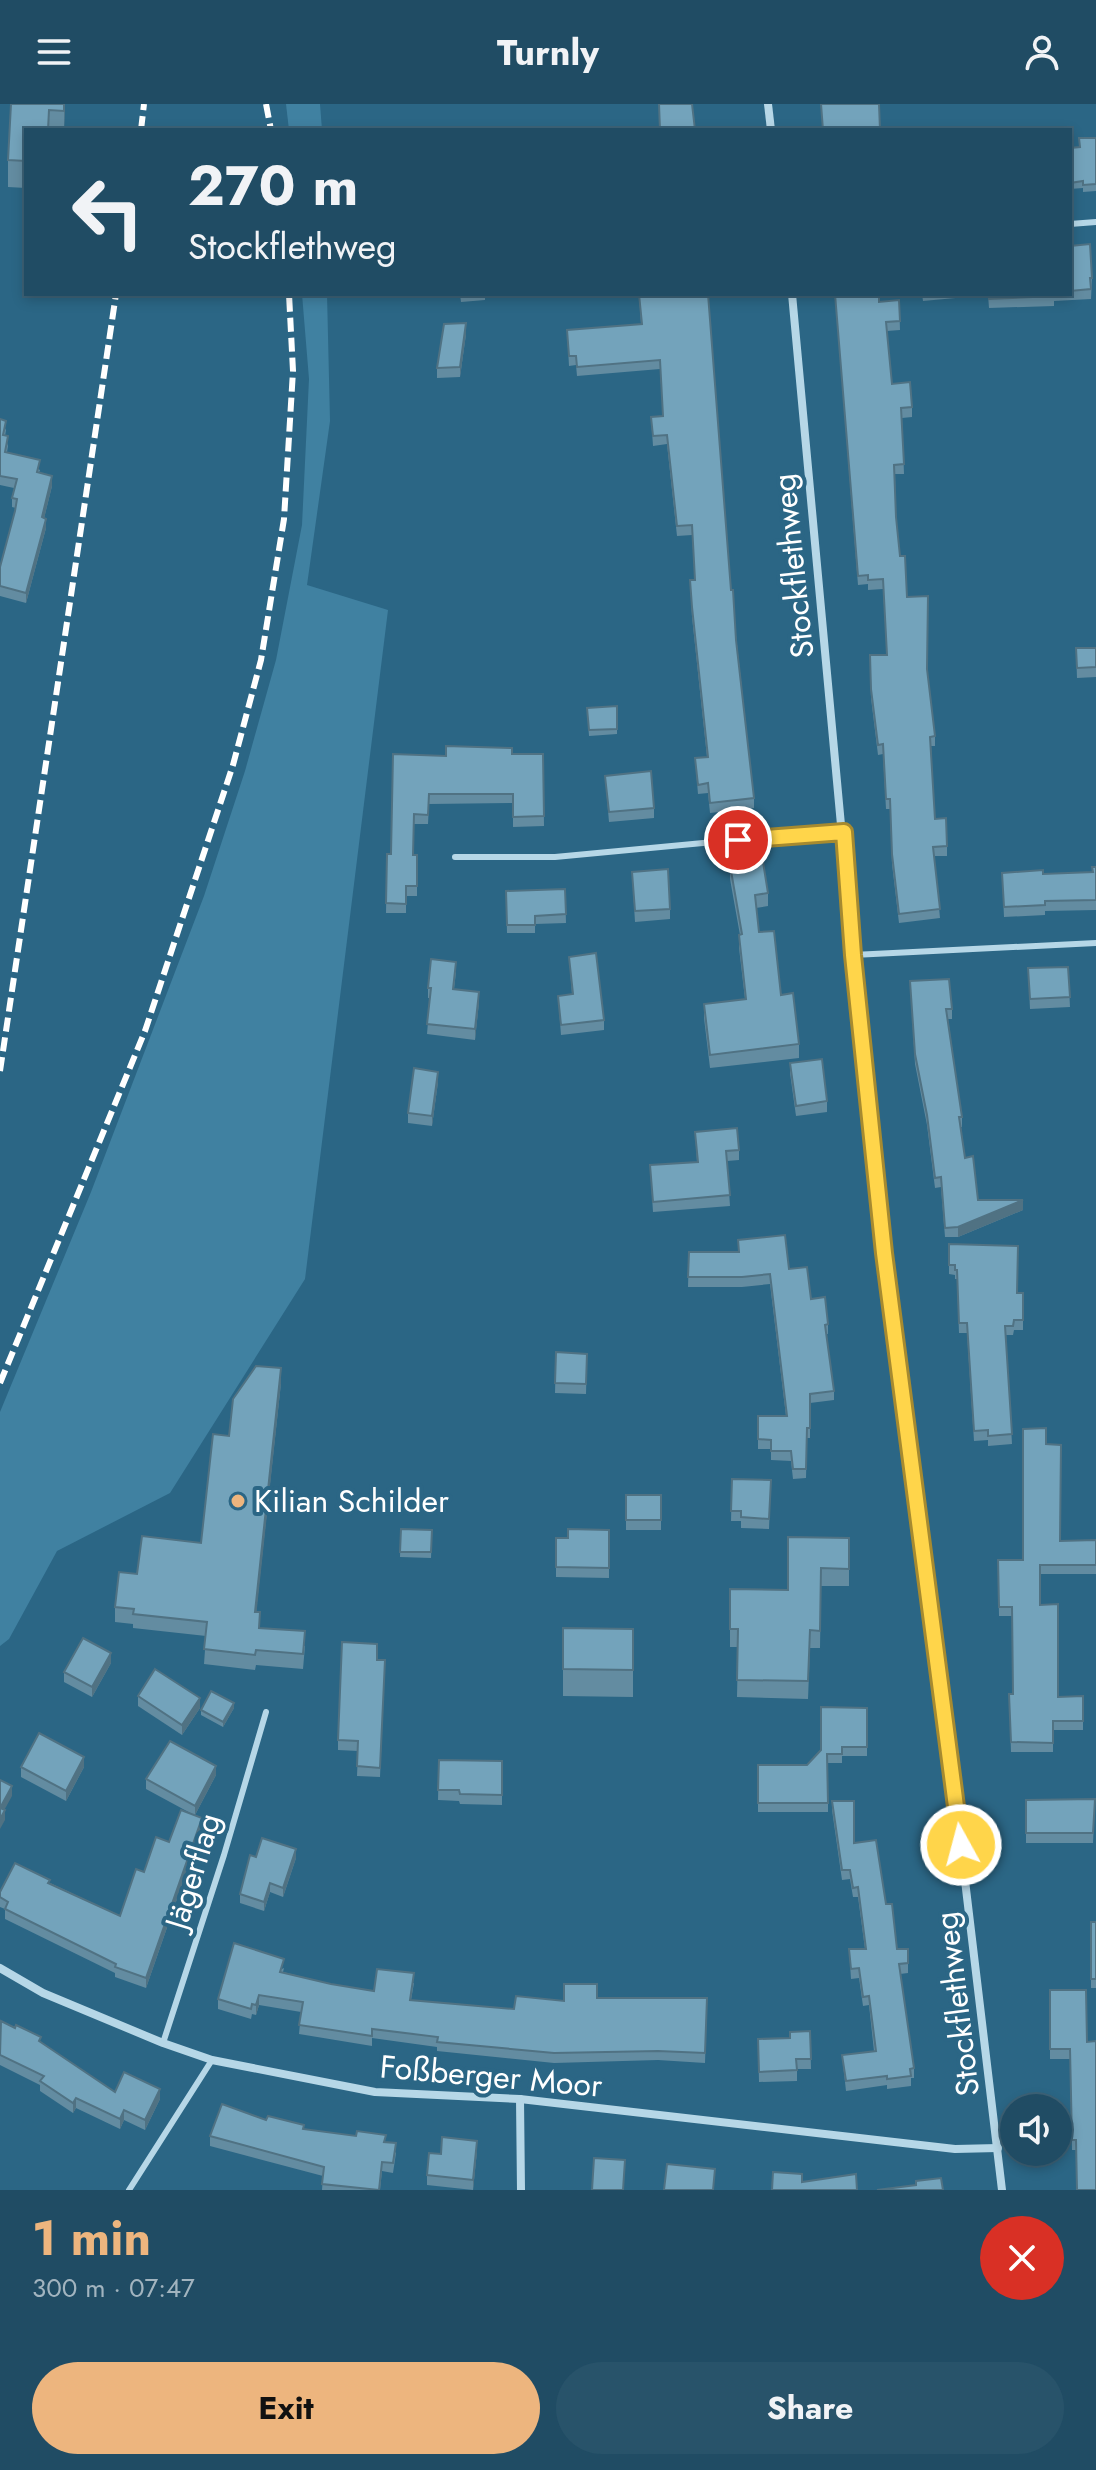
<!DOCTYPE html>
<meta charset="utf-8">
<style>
:root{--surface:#204c64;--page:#28536a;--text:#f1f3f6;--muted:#a2b4bf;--line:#3d6378;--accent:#edb57e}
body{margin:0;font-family:Jost,sans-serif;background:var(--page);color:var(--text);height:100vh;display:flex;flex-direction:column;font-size:30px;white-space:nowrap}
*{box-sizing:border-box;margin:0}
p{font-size:26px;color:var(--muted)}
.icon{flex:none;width:44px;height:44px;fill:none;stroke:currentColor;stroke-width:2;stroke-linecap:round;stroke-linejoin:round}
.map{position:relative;height:2086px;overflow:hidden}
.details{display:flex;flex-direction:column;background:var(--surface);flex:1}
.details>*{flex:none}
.banner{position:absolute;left:24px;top:24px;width:1048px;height:168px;border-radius:0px;box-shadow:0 4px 12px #0003,0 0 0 2px var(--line);background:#204c64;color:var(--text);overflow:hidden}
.tools{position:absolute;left:1000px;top:1990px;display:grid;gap:16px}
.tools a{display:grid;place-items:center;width:72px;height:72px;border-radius:50%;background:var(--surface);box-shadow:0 4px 12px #0003,0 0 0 2px var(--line);font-size:40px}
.pin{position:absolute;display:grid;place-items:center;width:68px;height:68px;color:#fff;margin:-34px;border:4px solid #fff;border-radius:50%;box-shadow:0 2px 8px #0007}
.me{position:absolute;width:88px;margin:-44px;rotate:353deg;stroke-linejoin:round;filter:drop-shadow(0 0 6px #0008)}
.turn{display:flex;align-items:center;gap:28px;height:168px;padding:0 32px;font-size:36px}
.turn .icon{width:104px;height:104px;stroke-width:2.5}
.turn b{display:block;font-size:56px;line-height:68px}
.round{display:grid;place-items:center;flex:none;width:84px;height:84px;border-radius:42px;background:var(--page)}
.overview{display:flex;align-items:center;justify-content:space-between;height:136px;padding:0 32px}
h1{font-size:48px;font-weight:700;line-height:60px;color:var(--accent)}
.button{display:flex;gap:16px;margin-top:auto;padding:16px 32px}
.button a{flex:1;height:92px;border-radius:48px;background:var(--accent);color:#111;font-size:32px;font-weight:700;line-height:92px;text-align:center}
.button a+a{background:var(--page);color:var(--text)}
header{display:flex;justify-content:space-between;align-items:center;height:104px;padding:0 32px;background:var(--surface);font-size:36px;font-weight:700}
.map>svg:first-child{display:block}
</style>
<header><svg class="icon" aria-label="menu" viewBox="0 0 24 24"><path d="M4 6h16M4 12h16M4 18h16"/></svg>Turnly<svg class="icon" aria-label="person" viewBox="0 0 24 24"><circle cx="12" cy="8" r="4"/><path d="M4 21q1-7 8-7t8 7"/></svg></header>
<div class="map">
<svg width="1096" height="2086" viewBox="0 0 1096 2086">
<rect width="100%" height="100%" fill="#2b6685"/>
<g fill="#4081a1">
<path d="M286 0H320L322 26H289Z"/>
<path d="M302 190H327L330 317 307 481 388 506 305 1175 170 1389 57 1447 9 1535 0 1542V1308L91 1088 204 792 245 667 276 556 302 421 309 275Z"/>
</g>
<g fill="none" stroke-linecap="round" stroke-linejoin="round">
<g stroke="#b6d7e7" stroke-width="6">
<path d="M1070 120 1096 118"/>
<path d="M455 753H555L799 730 844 728"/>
<path d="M853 851 1096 839"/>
<path d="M163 1939 224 1751 266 1608"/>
<path d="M129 2086 212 1956"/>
</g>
<g stroke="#b6d7e7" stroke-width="8">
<path d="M768 0 771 26"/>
<path d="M792 190 853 851 884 1149 939 1559 1002 2086"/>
<path d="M0 1864 43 1889 163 1939 212 1956 375 1988 520 1995 955 2045 998 2044"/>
<path d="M520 1995 521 2086"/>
</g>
<g stroke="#fff" stroke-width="6" stroke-dasharray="14 6" stroke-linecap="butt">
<path d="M266 0 271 26"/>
<path d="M141 26 144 0"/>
<path d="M0 967 116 190"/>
<path d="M0 1279 145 927 233 661 261 556 284 415 293 267 289 190"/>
</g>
</g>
<g fill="#638ca1">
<path d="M11 0H65L64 26H26V84L8 83V56Z"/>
<path d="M1079 34H1096V87L1083 88V84L1070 85V44L1079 43Z"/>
<path d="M1070 142 1092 174 1091 195 1054 197V202L989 204 988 191 923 197 922 190H1070Z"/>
<path d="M460 190H485V196L461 198Z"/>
<path d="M639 190H708L731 486 754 694V704L710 709 708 689 698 690 695 654 707 653 692 513 690 476H695L692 431 677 432 667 340 653 342 651 313 663 312 660 265 577 272 576 261 569 262 567 226 641 220Z"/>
<path d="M835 190 879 198 899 196 900 226 887 227 892 280 912 303V313L902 314 904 370H895L896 413 900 452 907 493 927 566 935 632V642H931L935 715 947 742V752H934L940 814 899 819 892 760 890 705H886L883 650 878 651 871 594 870 551H887L883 485 868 486V480L858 481Z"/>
<path d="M466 230 460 273 437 274V264Z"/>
<path d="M0 315 6 326 5 332 8 342 7 348 40 366 39 369 52 382 44 414 46 424 26 499 0 492V463L16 404 12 403V394L14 384 0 381Z"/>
<path d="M1076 544H1096V573L1077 574Z"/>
<path d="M587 604 617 625V630L589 632Z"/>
<path d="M543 650 544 722 513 723V699L429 700 428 720H414V751H417V792H406V809H386L387 750H391L446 652Z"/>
<path d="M605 672 654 704V714L609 718Z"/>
<path d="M730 761 768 789V802L756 804 759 828 799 940V954L710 964 704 914V900L745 895 739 844V831H740L730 775Z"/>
<path d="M1096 763V806L1045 807V811L1004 813 1002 769 1043 770 1093 768Z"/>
<path d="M632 768 670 805V815L635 818Z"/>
<path d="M565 785 566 819 535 820V829H507L506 787Z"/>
<path d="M569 853 604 916V926L561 931 558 892 572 890Z"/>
<path d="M1068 863 1070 903 1030 905 1028 864Z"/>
<path d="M456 868 454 885 479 898 475 936 427 930 430 894H428V884Z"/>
<path d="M910 877 952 905V915H948L962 1013V1023H961L965 1054 978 1096 1023 1106 958 1133H945L941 1083 935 1084 927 1021 915 960Z"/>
<path d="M790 959 827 997V1008L796 1012 790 969Z"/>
<path d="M438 978 432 1022 408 1019V1009Z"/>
<path d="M695 1028 739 1046V1056L727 1057 730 1102 653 1108 650 1061 697 1058Z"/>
<path d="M738 1136 789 1165 828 1220V1230H826L834 1287V1296L810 1299V1334H807L806 1374 793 1375 791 1357 771 1356V1345H758V1312H786L770 1180 742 1183H688L689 1148H738Z"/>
<path d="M949 1140 1017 1189H1023V1226H1014L1013 1231H1006L1012 1340 988 1342V1336L974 1337 967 1229H959L957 1175H955V1171L949 1170Z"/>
<path d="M556 1248 587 1250 586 1290 555 1289Z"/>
<path d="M281 1279 256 1508 260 1524 305 1542 303 1565 256 1561 255 1566 204 1560 206 1532 133 1524V1520L115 1518V1503L137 1470 201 1439 229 1332Z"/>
<path d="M1046 1340 1060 1437 1096 1436V1470H1040V1501L1058 1593 1083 1592V1626H1053V1648H1011L1009 1590H1013L1012 1512H999L998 1456H1023Z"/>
<path d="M732 1375 771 1376 769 1425 741 1424V1417H731Z"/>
<rect x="626" y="1391" width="35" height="35"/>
<path d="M401 1425 432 1426 431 1454 400 1453Z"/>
<path d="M609 1426V1474L556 1473V1434H568Z"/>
<path d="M849 1434V1482H821L820 1544H810L808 1595 737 1593 738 1543H730V1485L788 1486Z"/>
<path d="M563 1524 633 1525V1593L563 1592Z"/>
<path d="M377 1556H385L380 1673 357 1672 358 1647 338 1646V1636Z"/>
<path d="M111 1559 92 1593 64 1578V1568Z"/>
<path d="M138 1592 200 1604 182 1631 138 1602Z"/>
<path d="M234 1604 223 1623 201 1611V1606Z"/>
<path d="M867 1604V1652H842V1659H828V1708H758V1661H807Z"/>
<path d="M439 1656 502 1657V1701L460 1700 459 1697 438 1696Z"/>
<path d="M21 1663H84L66 1697 21 1673Z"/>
<path d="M216 1671 195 1711 202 1723 146 1884 115 1873V1869L5 1815V1805L0 1803V1788L50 1779 120 1812 144 1768 169 1738 194 1711 146 1685V1675Z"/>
<path d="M1095 1695 1093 1739H1026V1696Z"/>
<path d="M832 1697 886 1800 897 1845H908V1869L900 1870 914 1964V1974H911V1982L887 1985V1981L846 1987 842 1951 874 1947 869 1901 863 1902 859 1874 851 1875 849 1845H865L858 1793H853L850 1775 842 1776 832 1706Z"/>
<path d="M256 1753 296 1754 283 1793 270 1788 264 1807 240 1799V1790Z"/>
<rect x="1091" y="1818" width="5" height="66"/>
<path d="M284 1864 283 1868 331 1880 374 1887 414 1879 411 1896 514 1905 597 1894H707L705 1959 658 1956 554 1959 437 1947V1943L372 1934V1942L299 1930 301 1908 259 1901 256 1911 252 1910 251 1915 218 1905V1895Z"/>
<path d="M1050 1886H1086L1076 2046H1072L1070 1955H1050Z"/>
<path d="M0 1918 41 1938 115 1988 160 1995 145 2026 124 2016 120 2025 76 2004 73 2009 40 1987V1981L0 1961Z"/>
<path d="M810 1927 811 1965H797V1977L759 1978 758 1935 790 1934Z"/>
<path d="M266 2016 304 2025 386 2038 396 2049 393 2069 382 2067 380 2086H322L323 2072 210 2042V2032Z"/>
<path d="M477 2047 473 2086 427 2081V2071L441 2050Z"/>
</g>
<g fill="#507283">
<path d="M64 0H65L64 26Z"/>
<path d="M466 219V230L460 273V263Z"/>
<path d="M52 372V382L42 423V413Z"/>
<path d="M46 415V424L26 499V489Z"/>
<path d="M479 888V898L475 936V925Z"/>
<path d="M438 968V978L432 1022V1012Z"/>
<path d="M1023 1096V1106L958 1133V1123Z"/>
<path d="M281 1264V1279L255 1523V1508Z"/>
<path d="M111 1549V1559L92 1593V1583Z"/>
<path d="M200 1594V1604L182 1631V1621Z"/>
<path d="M234 1599V1604L223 1623V1618Z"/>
<path d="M84 1653V1663L66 1697V1687Z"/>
<path d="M216 1662V1671L195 1711V1702Z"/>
<path d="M12 1682V1692L0 1714V1704Z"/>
<path d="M5 1706V1716L0 1725V1715Z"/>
<path d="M202 1714V1723L146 1884V1874Z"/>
<path d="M296 1745V1754L283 1793V1784Z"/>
<path d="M270 1779V1788L264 1807V1798Z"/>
<path d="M259 1891V1901L256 1911V1901Z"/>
<path d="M160 1985V1995L145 2026V2016Z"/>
<path d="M76 1994V2004L73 2009V1999Z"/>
<path d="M124 2006V2016L120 2025V2015Z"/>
<path d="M477 2037V2047L473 2086V2076Z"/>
</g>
<g fill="#73a3bb" stroke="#507283" stroke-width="2">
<path d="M11 0H64V7L49 6 48 26H26V57L8 56Z"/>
<path d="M659 0H692L695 26H660Z"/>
<path d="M821 0H879L880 26H823Z"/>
<path d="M1079 34H1096V80L1083 81V77L1070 79V44L1080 43Z"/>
<path d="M1090 140 1092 174H1090L1091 185 1070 187V142Z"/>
<path d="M460 190H485V191L461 193Z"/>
<path d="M639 190H708L731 486H733L736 536 754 694 710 699 708 679 698 681 695 654 708 653 692 503 690 476H695L692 421 677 422 667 331 653 332 651 313 663 312 660 256 577 263 576 252H569L567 226 642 220Z"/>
<path d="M835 190H879V198L899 196 900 217 886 218 892 280 910 278 912 303 901 304 904 360 894 361 896 413 900 452H905L907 493 928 492 927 565 935 632 930 633 935 715 946 714 947 742 933 743 940 805 899 810 892 750 890 695H886L883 640 878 641 871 585 870 551H887L883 475 868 476V471L858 472Z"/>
<path d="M989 190H1053L1054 192 989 195Z"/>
<path d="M466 219 460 263 437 264 444 220Z"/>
<path d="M0 315 6 317 3 331 8 332 5 348 40 356 37 368 52 372 42 413 46 415 26 489 0 482V463L15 407 17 395 12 394 17 375 0 372Z"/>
<path d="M1076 544H1096V563L1077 564Z"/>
<path d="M617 602V625L589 626 587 604Z"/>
<path d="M446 642 512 644V650H543L544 712 513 713V690H429L428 711 414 710 413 751H417V782H406V800L386 799 387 750H391L393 650 446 652Z"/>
<path d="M651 667 654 704 609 708 605 672Z"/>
<path d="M763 758 768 789 755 791 759 828 774 827 781 891 793 889 799 940 710 951 704 900 746 895 739 831 742 830 730 761Z"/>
<path d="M1092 763H1096V796L1045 797V801L1004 803 1002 769 1043 766V770L1093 768Z"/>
<path d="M668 765 670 805 635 807 632 768Z"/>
<path d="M565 785 566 810 535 812V821H507L506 787Z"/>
<path d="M596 849 604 916 561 921 558 892 573 890 569 853Z"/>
<path d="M431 855 456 858 453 885 479 888 475 925 427 920 431 884H428Z"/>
<path d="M1068 863 1070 893 1030 895 1028 864Z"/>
<path d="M949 875 952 905H946L962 1013H959L965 1054 973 1052 978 1096H1023L958 1123 945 1124 941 1073 935 1074 927 1011 915 950 910 877Z"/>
<path d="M822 955 827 997 796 1002 790 959Z"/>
<path d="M414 964 438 968 432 1012 408 1009Z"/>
<path d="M737 1024 739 1046 726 1047 730 1091 653 1098 650 1061 698 1058 695 1028Z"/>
<path d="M785 1131 789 1165 807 1163 811 1195 825 1193 828 1220 825 1221 834 1287 810 1290V1324H807L806 1365H793L791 1347H771V1336L758 1335V1312H787L770 1170 742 1173H688L689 1148H739L738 1136Z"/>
<path d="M949 1140 1018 1142 1017 1189H1023V1216H1014L1013 1222H1005L1012 1330 988 1332V1326L974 1327 967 1219H959L957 1166H955V1161H949Z"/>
<path d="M556 1248 587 1250 586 1280 555 1279Z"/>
<path d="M256 1262 281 1264 255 1508H260L259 1524 305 1527 303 1550 256 1546 255 1551 204 1545 207 1518 133 1510 134 1505 115 1503 119 1468 137 1470 142 1432 201 1439 213 1330 229 1332 233 1295Z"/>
<path d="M1046 1324V1340L1061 1341 1060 1437 1096 1436V1461H1040V1501L1058 1500V1593L1083 1592V1617H1053V1639L1011 1638 1009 1590H1013L1012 1503H999L998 1456H1023V1325Z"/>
<path d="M732 1375 771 1376 769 1415 741 1413V1407H731Z"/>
<rect x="626" y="1391" width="35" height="25"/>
<path d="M401 1425 432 1426 431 1448H400Z"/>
<path d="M568 1425 609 1426V1464L556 1463V1434H568Z"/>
<path d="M788 1433 849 1434V1465L821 1464 820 1527 810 1526 808 1577 737 1576 738 1525H730V1485L788 1486Z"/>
<path d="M563 1524 633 1525V1566L563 1565Z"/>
<path d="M83 1534 111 1549 92 1583 64 1568Z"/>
<path d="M342 1538 377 1540V1556H385L380 1664 357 1662 358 1637 338 1636Z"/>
<path d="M155 1565 200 1594 182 1621 138 1592Z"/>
<path d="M211 1587 234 1599 223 1618 201 1606Z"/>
<path d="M821 1603 867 1604V1643H842V1650H827L828 1699H758V1661H807L821 1646Z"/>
<path d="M39 1629 84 1653 66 1687 21 1663Z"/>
<path d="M170 1637 216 1662 195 1702 146 1675Z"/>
<path d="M439 1656 502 1657V1691L460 1690 459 1686H438Z"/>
<path d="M0 1676 12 1682 0 1704 5 1706 0 1715Z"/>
<path d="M1095 1695 1093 1729H1026V1696Z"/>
<path d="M832 1697H854V1739L876 1736 886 1800H892L897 1845H908V1859L899 1860 914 1964 910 1965 911 1972 887 1975V1972L846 1977 842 1951 876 1947 869 1892 863 1893 859 1864 851 1865 849 1845H866L858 1783 853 1784 850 1766H842Z"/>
<path d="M181 1706 202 1714 146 1874 115 1863 116 1860 5 1805 8 1798 0 1793V1788L15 1759 50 1776 48 1779 120 1812 136 1765 144 1768 156 1733 169 1738Z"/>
<path d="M262 1734 296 1745 283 1784 270 1779 264 1798 240 1790 250 1751 256 1753Z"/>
<rect x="1091" y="1818" width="5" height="57"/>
<path d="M234 1839 284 1855 280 1868 331 1880 374 1887 377 1865 414 1869 410 1896 514 1905 516 1892 564 1897V1880H597V1894H707L705 1949 658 1947 554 1949 437 1938 438 1933 372 1925V1932L299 1921 303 1898 259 1891 256 1901 252 1900 251 1905 218 1895Z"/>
<path d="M1050 1886H1086L1087 1938 1096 1937V2086H1077L1076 2036H1072L1070 1945H1050Z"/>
<path d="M1 1917 15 1924 16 1921 41 1933 39 1937 115 1988 124 1968 160 1985 145 2016 124 2006 120 2015 76 1994 73 1999 40 1977 44 1972 0 1951Z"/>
<path d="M810 1927 811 1955H796L797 1966 759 1968 758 1935 790 1934V1928Z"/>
<path d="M222 2000 266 2016 268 2012 304 2021 303 2025 356 2032 357 2027 386 2031 384 2038 396 2039 393 2059 382 2058 379 2086 322 2080 324 2063 210 2032Z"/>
<path d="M442 2033 477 2037 473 2076 427 2071 429 2049 441 2050Z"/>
<path d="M594 2054 625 2056 623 2086H592Z"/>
<path d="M667 2060 715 2065 713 2086H664Z"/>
<path d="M773 2068 802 2070V2078L856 2070 857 2086H772Z"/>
<path d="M941 2074 943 2086H877L916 2081V2077Z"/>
</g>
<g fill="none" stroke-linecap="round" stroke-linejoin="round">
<g stroke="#a68a30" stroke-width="20">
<path id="route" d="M738 736 844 728 853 851 884 1149 961 1741"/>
</g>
<use href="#route" stroke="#ffd54a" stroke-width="14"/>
</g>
<circle fill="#edb57e" stroke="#2b6685" stroke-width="3" cx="238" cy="1397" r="8"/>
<g text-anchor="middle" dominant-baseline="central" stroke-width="8" stroke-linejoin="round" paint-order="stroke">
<g font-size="32" fill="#fff" stroke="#2b6685">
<text transform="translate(793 462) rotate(-96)">Stockflethweg</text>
<text transform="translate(193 1767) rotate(-73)">Jägerflag</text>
<text transform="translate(957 1900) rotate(-97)">Stockflethweg</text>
<text transform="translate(491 1972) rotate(5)">Foßberger Moor</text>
</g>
<g font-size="32" fill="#fff" stroke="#2b6685" text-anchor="start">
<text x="254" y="1397">Kilian Schilder</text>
</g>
</g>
</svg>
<div class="tools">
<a><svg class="icon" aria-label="sound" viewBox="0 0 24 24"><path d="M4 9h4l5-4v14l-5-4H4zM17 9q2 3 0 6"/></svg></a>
</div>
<div class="pin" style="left:738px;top:736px;background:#d93025"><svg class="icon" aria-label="arrive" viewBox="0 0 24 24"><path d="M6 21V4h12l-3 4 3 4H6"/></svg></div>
<svg class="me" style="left:961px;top:1741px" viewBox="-20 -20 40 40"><circle r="17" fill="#ffd54a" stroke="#fff" stroke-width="3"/><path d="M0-11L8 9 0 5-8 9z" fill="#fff"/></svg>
<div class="banner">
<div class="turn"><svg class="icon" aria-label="left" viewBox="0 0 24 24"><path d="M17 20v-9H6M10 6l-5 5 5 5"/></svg><div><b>270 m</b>Stockflethweg</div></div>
</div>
</div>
<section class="details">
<div class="overview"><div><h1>1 min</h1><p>300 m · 07:47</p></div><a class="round" style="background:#d93025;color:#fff"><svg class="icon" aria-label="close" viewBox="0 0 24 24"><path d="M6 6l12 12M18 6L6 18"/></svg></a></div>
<div class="button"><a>Exit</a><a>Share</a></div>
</section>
